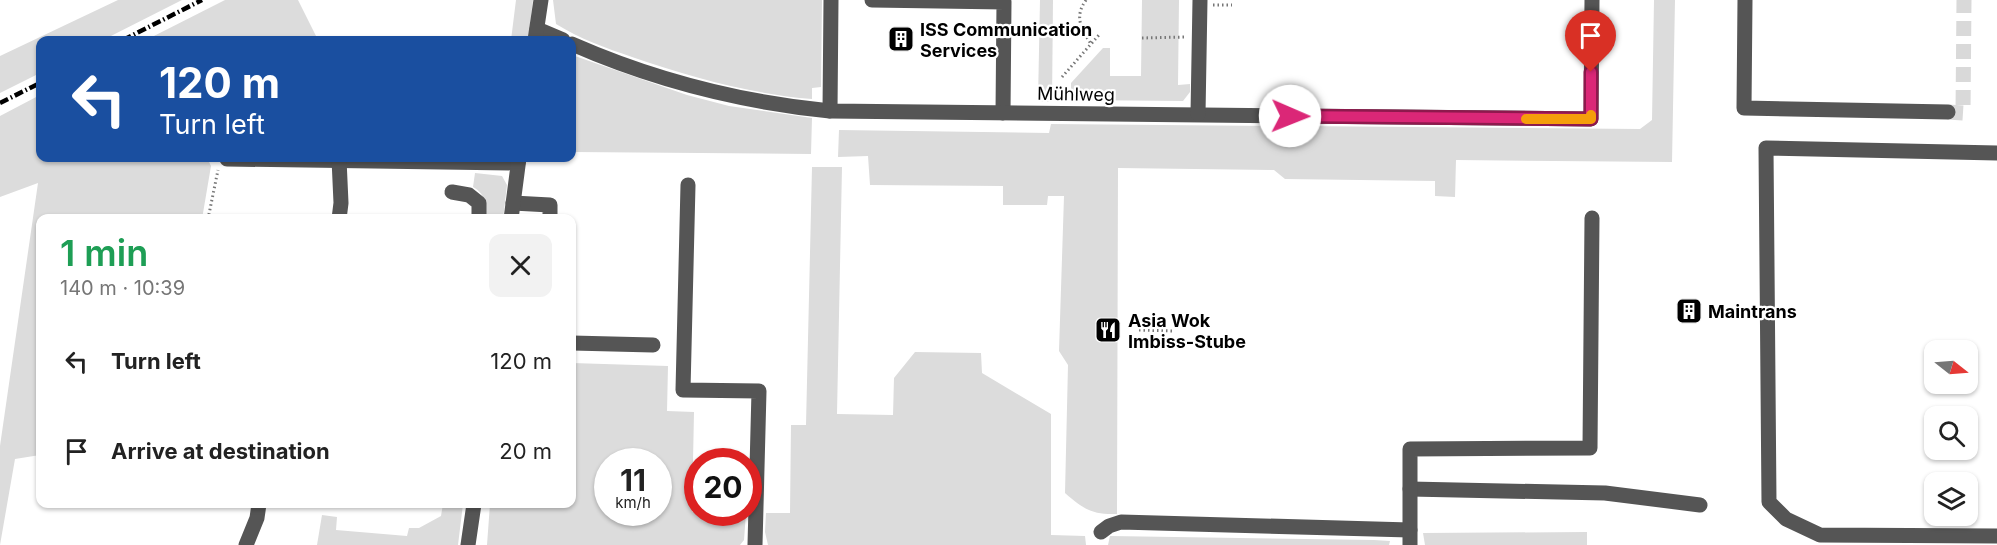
<!DOCTYPE html>
<meta charset="utf-8">
<style>
:root{--surface:#fff;--page:#f2f2f2;--text:#222;--muted:#767676}
body{margin:0;font-family:Inter,sans-serif;background:var(--page);color:var(--text);height:100vh;display:flex;flex-direction:column;font-size:22px;white-space:nowrap}
*{box-sizing:border-box;margin:0}
p{font-size:20px;color:var(--muted)}
.icon{flex:none;width:33px;height:33px;fill:none;stroke:currentColor;stroke-width:2;stroke-linecap:round;stroke-linejoin:round}
.map{position:relative;flex:1;overflow:hidden}
.sheet{position:absolute;left:36px;top:214px;width:540px;height:294px;display:flex;flex-direction:column;background:var(--surface);border-radius:12px;box-shadow:0 2px 4px #0004}
.sheet>*{flex:none}
.banner{position:absolute;left:36px;top:36px;width:540px;height:126px;border-radius:12px;box-shadow:0 2px 4px #0004;background:#1a4fa0;color:#fff;overflow:hidden}
.needle{width:39px;rotate:107deg}
.tools{position:absolute;left:1924px;top:340px;display:grid;gap:12px}
.tools a{display:grid;place-items:center;width:54px;height:54px;border-radius:12px;background:var(--surface);box-shadow:0 2px 4px #0004;font-size:30px}
.speed{position:absolute;left:594px;top:448px;display:flex;gap:12px;font-size:30px;font-weight:700;text-align:center}
.speed>*{display:grid;place-content:center;width:78px;height:78px;border-radius:50%;background:var(--surface);box-shadow:0 2px 4px #0004;line-height:1}
.speed small{font-size:15px;font-weight:400}
.speed .limit{border:9px solid #d22;background:#fff;color:#111}
.pin{position:absolute;display:grid;place-items:center;width:51px;height:51px;color:#fff;margin:-62px -26px;border-radius:50% 50% 50% 0;rotate:-45deg;box-shadow:0 0 6px #0007}
.pin .icon{rotate:45deg}
.me{position:absolute;width:66px;margin:-33px;rotate:91deg;stroke-linejoin:round;filter:drop-shadow(0 0 4px #0008)}
.turn{display:flex;align-items:center;gap:21px;height:126px;padding:0 24px;font-size:27px}
.turn .icon{width:78px;height:78px;stroke-width:2.5}
.turn b{display:block;font-size:42px;line-height:51px}
.round{display:grid;place-items:center;flex:none;width:63px;height:63px;border-radius:12px;background:var(--page)}
.headline{display:flex;align-items:center;justify-content:space-between;height:102px;padding:0 24px}
h1{font-size:36px;font-weight:600;line-height:45px;color:#1e9e55}
ul{padding:0;list-style:none}
li{display:flex;align-items:center;gap:18px;height:90px;padding:0 24px}
li div{flex:1}
li b{display:block;font-size:22px}
li em{font-style:normal}
.map>svg:first-child{display:block}
</style>
<div class="map">
<svg width="1997" height="545" viewBox="0 0 1997 545">
<rect width="100%" height="100%" fill="#fff"/>
<g fill="#dcdcdc" fill-rule="evenodd">
<path d="M118 0H182L103 40H40V73L0 93V56Z"/>
<path d="M225 0H298L318 40H146Z"/>
<path d="M516 0H533L528 40H511Z"/>
<path d="M553 0H822L821 87 812 88V99C750 94 691 77 632 57 606 48 580 39 556 24Z"/>
<path d="M1040 0H1053L1052 102 1038 101Z"/>
<path d="M1142 0H1179L1178 85 1190 84V92L1183 101 1071 100V83L1103 48H1110V76H1141Z"/>
<path d="M1654 0H1675L1672 162 1456 160 1455 197 1435 196V181L1285 179 1274 170 1118 168 1117 514C1093 515 1083 509 1065 493L1068 365 1059 351 1064 196H1048L1047 205H1003V186L870 185 868 156 838 157 839 130 1049 133 1051 124 1640 129 1652 120Z"/>
<path d="M572 55 687 95 729 106 812 118 811 154 572 152Z"/>
<path d="M40 95V158H207L211 166 202 219H40V455L15 459 0 545V446L38 183 0 197V116Z"/>
<path d="M812 167H842L837 414 893 415 894 378 915 352 981 353 982 373 1051 414V535L1085 536 1086 545H768L765 532 766 513H790L791 425H806Z"/>
<path d="M475 173 502 176 507 185 503 219H483C485 204 487 195 473 187Z"/>
<path d="M572 363 668 366 667 411 694 412 692 512 746 513 744 540 740 545H487L490 504H572ZM608 462H658V513H608Z"/>
<path d="M443 504H463L458 545H317L322 515 337 517 336 530 407 536 409 528H419L441 516Z"/>
<path d="M1587 532V545H1425L1423 533Z"/>
<path d="M1110 536 1374 540 1390 541 1389 545H1108Z"/>
</g>
<g fill="none" stroke-linecap="round" stroke-linejoin="round">
<path stroke="#d9d9d9" stroke-width="15" stroke-dasharray="15 8" stroke-linecap="butt" d="M1948 112 1963 113 1964 0"/>
<g stroke="#777" stroke-width="3" stroke-dasharray="1.5 3" stroke-linecap="butt">
<path d="M1086 0C1074 17 1081 28 1091 44"/>
<path d="M1213 5H1232"/>
<path d="M1142 38 1185 37"/>
<path d="M1062 77 1099 35"/>
<path d="M208 219 218 170"/>
<path d="M1139 330 1172 331"/>
</g>
<g stroke="#555" stroke-width="15">
<path d="M872 0 1004 2 1003 113"/>
<path d="M1745 0 1744 108 1948 112"/>
<path d="M537 29 563 40"/>
<path d="M535 40 541 0"/>
<path d="M572 44C654 80 740 102 830 111L1591 119 1592 0"/>
<path d="M830 111 831 0"/>
<path d="M1198 114 1200 0"/>
<path d="M1997 153 1766 148 1769 502 1786 519 1820 535 1997 536"/>
<path d="M227 159 518 163"/>
<path d="M339 159 341 203 339 219"/>
<path d="M688 185 683 390 759 391 755 545"/>
<path d="M452 192 469 195 479 203V219"/>
<path d="M513 203 550 205V219"/>
<path d="M511 219 519 158"/>
<path d="M572 343 653 345"/>
<path d="M1410 489 1605 493 1700 505"/>
<path d="M1101 532 1109 526 1121 522 1410 530"/>
<path d="M246 545 257 518 259 504"/>
<path d="M468 545 474 504"/>
<path d="M1410 545V449L1590 448 1592 218"/>
</g>
<g stroke="#000" stroke-width="4.5" stroke-dasharray="9 3 1.5 3" stroke-linecap="butt">
<path d="M123 40 202 0"/>
<path d="M0 103 40 83"/>
</g>
</g>
<g fill="none" stroke-linecap="round" stroke-linejoin="round">
<g stroke="#8e194d" stroke-width="15">
<path id="route" d="M1290 116 1591 119V72"/>
</g>
<use href="#route" stroke="#db2777" stroke-width="10"/>
<path stroke="#f59e0b" stroke-width="10" d="M1526 119H1591V115"/>
</g>
<defs>
<g id="building-square" transform="scale(1.35)"><rect x="-9" y="-9" width="18" height="18" rx="4" fill="#000" stroke="#fff"/><path d="M-4-6H4V6H1V3H-1V6H-4ZM-2.5-4.3h1.7v1.8h-1.7ZM.8-4.3h1.7v1.8H.8ZM-2.5-1h1.7V.8h-1.7ZM.8-1h1.7V.8H.8Z" fill="#fff"/></g>
<g id="restaurant-square" transform="scale(1.35)"><rect x="-9" y="-9" width="18" height="18" rx="4" fill="#000" stroke="#fff"/><path d="M-5-6h1v4h1v-4h1v4h1v-4h1v5L-1.5 .5V6h-2V.5L-5-1ZM5-6V6H3V1.5H1.5Q1.5-4 5-6Z" fill="#fff"/></g>
</defs>
<g fill-rule="evenodd">
<use href="#building-square" x="901" y="39"/>
<use href="#building-square" x="1689" y="311"/>
<use href="#restaurant-square" x="1108" y="330"/>
</g>
<g text-anchor="middle" dominant-baseline="central" stroke-width="4.5" stroke-linejoin="round" paint-order="stroke">
<g font-size="18" font-weight="bold" fill="#000" stroke="#fff" text-anchor="start">
<text x="920" y="29">ISS Communication<tspan x="920" dy="21">Services</tspan></text>
<text x="1708" y="311">Maintrans</text>
<text x="1128" y="320">Asia Wok<tspan x="1128" dy="21">Imbiss-Stube</tspan></text>
</g>
<g font-size="18" fill="#000" stroke="#fff">
<text transform="translate(1076 94) rotate(1)">Mühlweg</text>
</g>
</g>
</svg>
<div class="tools">
<a><svg class="needle" viewBox="-14 -14 28 28"><path d="M0-13l5 13h-10z" fill="#e53935"/><path d="M0 13l5-13h-10z" fill="#767676"/></svg></a>
<a><svg class="icon" aria-label="search" viewBox="0 0 24 24"><circle cx="10" cy="10" r="6"/><path d="M15 15l6 6"/></svg></a>
<a><svg class="icon" aria-label="layers" viewBox="0 0 24 24"><path d="M12 4l9 5-9 5-9-5zM3 14l9 5 9-5"/></svg></a>
</div>
<div class="speed"><div>11<small>km/h</small></div><div class="limit">20</div></div>
<div class="pin" style="left:1591px;top:72px;background:#d93025"><svg class="icon" aria-label="arrive" viewBox="0 0 24 24"><path d="M6 21V4h12l-3 4 3 4H6"/></svg></div>
<svg class="me" style="left:1290px;top:116px" viewBox="-20 -20 40 40"><circle r="19" fill="#fff"/><path d="M0-13L10 11 0 6-10 11z" fill="#db2777"/></svg>
<div class="banner">
<div class="turn"><svg class="icon" aria-label="left" viewBox="0 0 24 24"><path d="M17 20v-9H6M10 6l-5 5 5 5"/></svg><div><b>120 m</b>Turn left</div></div>
</div>
<section class="sheet">
<div class="headline"><div><h1>1 min</h1><p>140 m · 10:39</p></div><a class="round"><svg class="icon" aria-label="close" viewBox="0 0 24 24"><path d="M6 6l12 12M18 6L6 18"/></svg></a></div>
<ul>
<li><svg class="icon" aria-label="left" viewBox="0 0 24 24"><path d="M17 20v-9H6M10 6l-5 5 5 5"/></svg><div><b>Turn left</b></div><em>120 m</em></li>
<li><svg class="icon" aria-label="arrive" viewBox="0 0 24 24"><path d="M6 21V4h12l-3 4 3 4H6"/></svg><div><b>Arrive at destination</b></div><em>20 m</em></li>
</ul>
</section>
</div>
